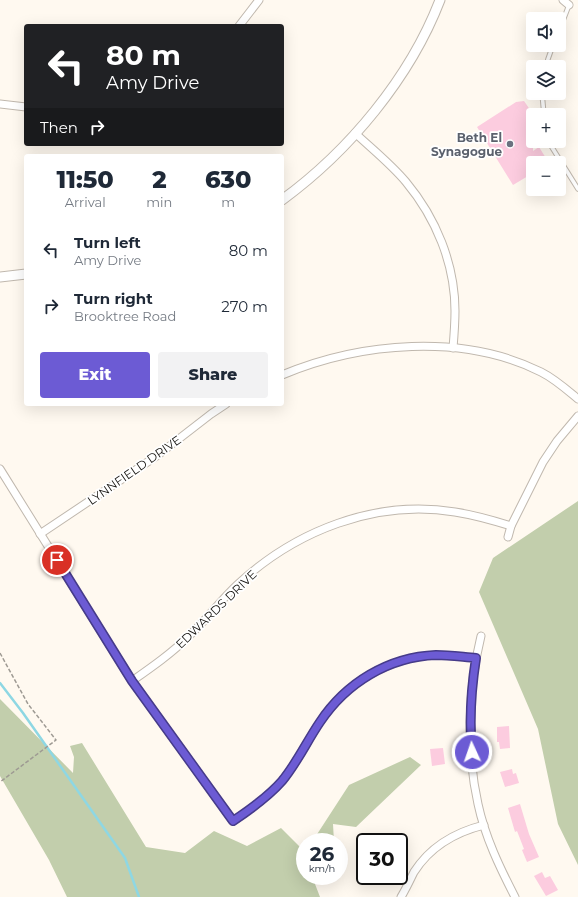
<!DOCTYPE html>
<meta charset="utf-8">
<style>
:root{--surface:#fff;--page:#f2f2f3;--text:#1f2937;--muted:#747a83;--accent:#6c5bd4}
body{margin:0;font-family:Montserrat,sans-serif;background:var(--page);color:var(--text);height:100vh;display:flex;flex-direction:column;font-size:15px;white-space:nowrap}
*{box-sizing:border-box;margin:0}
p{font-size:13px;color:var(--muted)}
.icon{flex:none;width:22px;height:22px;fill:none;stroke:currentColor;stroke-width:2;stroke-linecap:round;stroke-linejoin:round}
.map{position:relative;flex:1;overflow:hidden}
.panel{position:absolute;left:24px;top:154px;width:260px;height:252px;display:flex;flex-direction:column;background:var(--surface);border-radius:4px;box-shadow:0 4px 16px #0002}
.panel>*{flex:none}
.top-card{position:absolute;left:24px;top:24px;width:260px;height:122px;border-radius:4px;box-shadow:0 4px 16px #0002;background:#202124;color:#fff;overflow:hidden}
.controls{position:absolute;left:526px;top:12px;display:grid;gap:8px}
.controls a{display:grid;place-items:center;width:40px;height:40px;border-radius:4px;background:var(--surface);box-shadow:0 4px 16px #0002;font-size:20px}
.speed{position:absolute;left:296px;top:833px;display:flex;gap:8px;font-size:20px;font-weight:700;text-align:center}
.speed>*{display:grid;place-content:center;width:52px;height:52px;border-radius:50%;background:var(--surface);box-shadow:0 4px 16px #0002;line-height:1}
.speed small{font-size:10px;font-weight:400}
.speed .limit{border:2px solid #111;border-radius:6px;background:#fff;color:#111}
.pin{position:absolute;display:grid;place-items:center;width:34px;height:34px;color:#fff;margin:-17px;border:2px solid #fff;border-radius:50%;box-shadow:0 1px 4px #0007}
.me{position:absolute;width:44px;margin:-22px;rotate:357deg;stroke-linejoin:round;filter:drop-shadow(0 0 3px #0008)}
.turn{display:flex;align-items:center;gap:14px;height:84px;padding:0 16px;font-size:18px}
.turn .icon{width:52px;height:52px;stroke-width:2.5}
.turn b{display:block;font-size:28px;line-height:34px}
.then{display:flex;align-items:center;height:38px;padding:0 16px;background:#0003;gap:8px;font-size:15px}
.eta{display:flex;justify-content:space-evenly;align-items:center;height:68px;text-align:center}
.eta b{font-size:24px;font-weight:800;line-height:28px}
.primary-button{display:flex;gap:8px;margin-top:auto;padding:8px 16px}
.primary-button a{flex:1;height:46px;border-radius:4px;background:var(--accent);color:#fff;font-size:16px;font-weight:800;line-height:46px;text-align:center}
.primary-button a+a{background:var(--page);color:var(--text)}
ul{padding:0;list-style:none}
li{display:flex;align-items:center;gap:12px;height:56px;padding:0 16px}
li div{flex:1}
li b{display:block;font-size:15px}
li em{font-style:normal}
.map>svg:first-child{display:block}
</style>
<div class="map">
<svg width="578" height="897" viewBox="0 0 578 897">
<rect width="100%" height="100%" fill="#fff9f0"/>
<g fill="#c2ceac">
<path d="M578 501V865L558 824 538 729 479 592 493 558Z"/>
<path d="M0 699 73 773 74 757 70 746 82 743 146 847 185 853 214 831 247 846 281 828 305 852V876H323L315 884 320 897H67L49 860 0 776Z"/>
<path d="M410 757 421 765 356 827 333 824 334 842H312L349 785Z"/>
</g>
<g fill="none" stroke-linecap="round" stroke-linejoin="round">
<path stroke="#8ed7e3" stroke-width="2.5" d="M0 683 23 713 125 858 139 897"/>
</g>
<g fill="#fcccdf">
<path d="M524 101 533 114 532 116 533 118V151L539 147 549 163H533V173L513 185 477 127 516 102Z"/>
<path d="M509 726 510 748 500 749 499 742H497V727Z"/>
<path d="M443 748 445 764 432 766 430 749Z"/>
<path d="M512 769 513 774 516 773 519 783 505 787 500 772Z"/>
<path d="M520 804 529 834 539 857 527 862 522 850 524 849 517 831 515 832 508 808Z"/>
<path d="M542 872 545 878 550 876 558 890 546 896 534 876Z"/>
</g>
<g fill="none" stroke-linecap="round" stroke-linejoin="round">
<g stroke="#c0b8ae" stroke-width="5.5">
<g id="service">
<path d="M559 31 569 5"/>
<path d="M546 67 548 59 553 45"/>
<path d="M542 93 544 115"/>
<path d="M548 141 578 189"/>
</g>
</g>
<g stroke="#c0b8ae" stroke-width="9">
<g id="minor">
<path d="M563 0 569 5"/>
<path d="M239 26 259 0"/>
<path d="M0 104 26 107"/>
<path d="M355 133C372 149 391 164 406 182 436 218 455 264 455 311 455 323 454 336 453 348"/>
<path d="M282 375C361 342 463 333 541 372 555 379 566 389 578 399"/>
<path d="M0 469 132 681 233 821C251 809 268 797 282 781 297 763 307 741 320 722 346 683 388 657 436 655 449 655 463 657 476 658"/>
<path d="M40 534 158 455 211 414 226 404"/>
<path d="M508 537 511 526 543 462 557 441 578 416"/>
<path d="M481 636C468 689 466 750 478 804 485 837 500 868 515 897"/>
<path d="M132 681C152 667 172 653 189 636 206 620 220 601 237 585 295 531 375 499 455 512 474 515 492 520 511 526"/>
<path d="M401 897C406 889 410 880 414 872 430 847 456 832 484 825"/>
</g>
</g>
<g stroke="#c0b8ae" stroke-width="11">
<g id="tertiary">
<path d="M282 200C349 151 410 78 440 0"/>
<path d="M0 277 26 274"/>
</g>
</g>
<path stroke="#9e9a93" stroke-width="1.5" stroke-dasharray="4 2" stroke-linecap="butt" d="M0 653 28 704 56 740 0 782"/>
<use href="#service" stroke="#fff" stroke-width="3.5"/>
<use href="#minor" stroke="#fff" stroke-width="7"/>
<use href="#tertiary" stroke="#fff" stroke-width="9"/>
</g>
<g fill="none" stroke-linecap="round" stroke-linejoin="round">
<g stroke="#463b8a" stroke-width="10">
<path id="route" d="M57 560 132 681 233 821C251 809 268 797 282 781 297 763 307 741 320 722 346 683 388 657 436 655 449 655 463 657 476 658 471 690 469 720 472 752"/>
</g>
<use href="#route" stroke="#6c5bd4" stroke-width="7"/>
</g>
<circle fill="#6b7280" stroke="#fff" stroke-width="1.5" cx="510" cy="144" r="4"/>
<g text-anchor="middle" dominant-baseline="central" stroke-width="3.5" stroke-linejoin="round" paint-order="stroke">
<g font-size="12" font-weight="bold" fill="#5b616d" stroke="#fff" text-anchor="end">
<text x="502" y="137">Beth El<tspan x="502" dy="14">Synagogue</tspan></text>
</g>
<g font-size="12" fill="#14120e" stroke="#fff">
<text transform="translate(134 470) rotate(-35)">LYNNFIELD DRIVE</text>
<text transform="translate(216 609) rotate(-44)">EDWARDS DRIVE</text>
</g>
</g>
</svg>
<div class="controls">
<a><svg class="icon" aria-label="sound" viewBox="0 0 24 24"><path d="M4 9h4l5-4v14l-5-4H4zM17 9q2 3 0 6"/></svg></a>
<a><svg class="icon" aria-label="layers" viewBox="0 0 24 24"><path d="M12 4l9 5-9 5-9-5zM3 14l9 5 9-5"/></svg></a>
<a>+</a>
<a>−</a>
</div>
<div class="speed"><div>26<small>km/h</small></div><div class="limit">30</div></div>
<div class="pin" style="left:57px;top:560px;background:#d93025"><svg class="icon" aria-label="arrive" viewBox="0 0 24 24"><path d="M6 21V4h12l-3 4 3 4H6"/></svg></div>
<svg class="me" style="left:472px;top:752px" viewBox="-20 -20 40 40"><circle r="17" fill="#6c5bd4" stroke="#fff" stroke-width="3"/><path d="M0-11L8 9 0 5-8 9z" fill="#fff"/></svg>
<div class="top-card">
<div class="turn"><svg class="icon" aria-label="left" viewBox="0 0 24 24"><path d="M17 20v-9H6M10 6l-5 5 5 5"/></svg><div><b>80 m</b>Amy Drive</div></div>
<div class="then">Then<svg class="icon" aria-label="right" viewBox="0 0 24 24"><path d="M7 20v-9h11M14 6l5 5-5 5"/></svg></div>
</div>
<section class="panel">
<div class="eta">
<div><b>11:50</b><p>Arrival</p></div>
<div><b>2</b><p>min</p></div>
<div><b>630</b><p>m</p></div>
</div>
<ul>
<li><svg class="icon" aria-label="left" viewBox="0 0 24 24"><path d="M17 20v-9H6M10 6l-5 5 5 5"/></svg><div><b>Turn left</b><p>Amy Drive</p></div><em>80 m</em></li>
<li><svg class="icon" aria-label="right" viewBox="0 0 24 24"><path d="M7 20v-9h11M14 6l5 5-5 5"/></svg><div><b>Turn right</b><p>Brooktree Road</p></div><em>270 m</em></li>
</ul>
<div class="primary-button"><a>Exit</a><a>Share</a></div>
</section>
</div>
